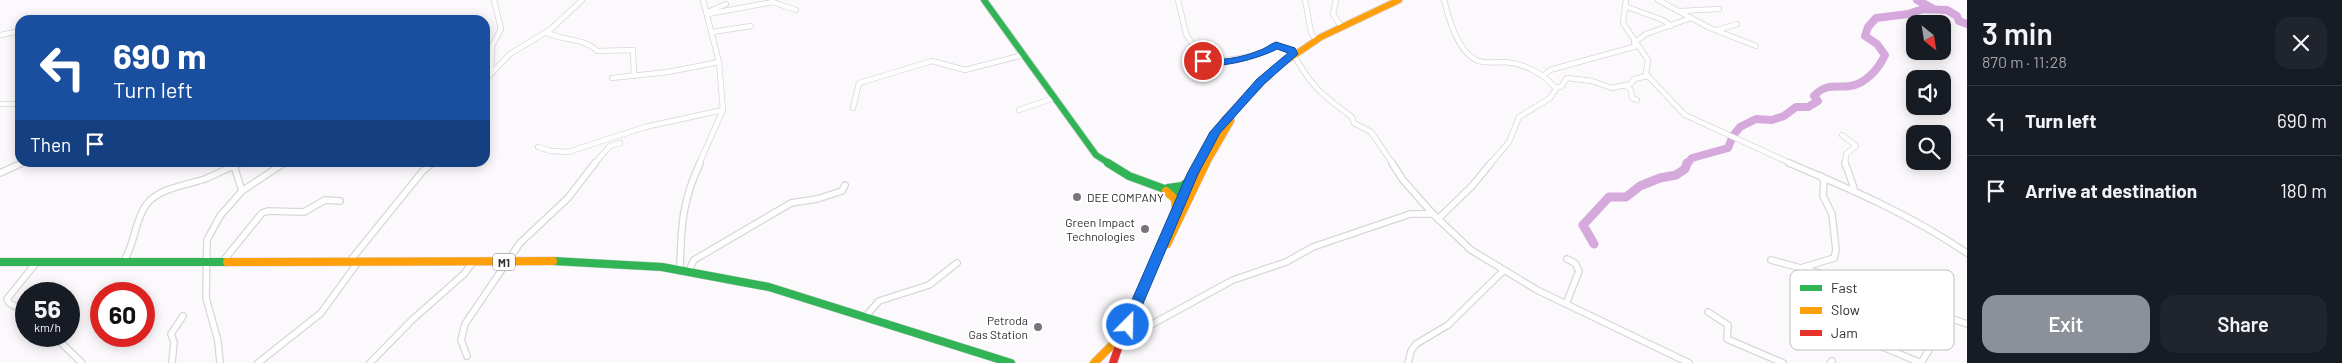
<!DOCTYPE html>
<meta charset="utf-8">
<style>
:root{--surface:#171b24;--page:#20242c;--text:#f1f3f6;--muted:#9ea1a6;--line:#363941;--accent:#8c9099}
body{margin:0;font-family:Barlow,sans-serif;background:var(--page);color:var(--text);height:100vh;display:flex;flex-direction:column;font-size:19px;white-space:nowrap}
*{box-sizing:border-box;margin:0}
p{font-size:16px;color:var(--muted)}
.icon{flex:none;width:28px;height:28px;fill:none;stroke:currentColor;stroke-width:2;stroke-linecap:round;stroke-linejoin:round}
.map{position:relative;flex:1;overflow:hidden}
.side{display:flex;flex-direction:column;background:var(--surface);width:375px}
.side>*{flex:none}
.top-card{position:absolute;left:15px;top:15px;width:475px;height:152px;border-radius:15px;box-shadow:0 2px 12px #0003;background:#1a4fa0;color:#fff;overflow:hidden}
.needle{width:32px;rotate:150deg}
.tools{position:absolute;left:1906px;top:15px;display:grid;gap:10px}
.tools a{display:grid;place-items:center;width:45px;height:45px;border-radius:10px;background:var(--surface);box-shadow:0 2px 12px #0003;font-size:25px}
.speed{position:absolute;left:15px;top:282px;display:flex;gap:10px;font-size:25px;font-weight:700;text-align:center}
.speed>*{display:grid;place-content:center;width:65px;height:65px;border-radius:50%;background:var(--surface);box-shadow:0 2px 12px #0003;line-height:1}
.speed small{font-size:12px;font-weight:400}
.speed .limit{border:8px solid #d22;background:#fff;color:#111}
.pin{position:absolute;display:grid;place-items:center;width:42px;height:42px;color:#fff;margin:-21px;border:2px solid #fff;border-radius:50%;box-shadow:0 1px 5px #0007}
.me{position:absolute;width:55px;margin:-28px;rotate:23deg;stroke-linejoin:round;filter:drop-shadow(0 0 4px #0008)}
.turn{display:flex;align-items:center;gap:18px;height:105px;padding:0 15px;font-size:22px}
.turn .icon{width:65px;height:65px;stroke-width:2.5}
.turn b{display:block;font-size:35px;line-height:42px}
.then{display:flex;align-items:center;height:48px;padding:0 15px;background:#0003;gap:10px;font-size:19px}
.round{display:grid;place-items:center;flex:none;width:52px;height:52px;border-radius:15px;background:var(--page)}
.headline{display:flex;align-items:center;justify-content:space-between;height:85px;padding:0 15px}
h1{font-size:30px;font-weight:600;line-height:38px}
.action{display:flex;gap:10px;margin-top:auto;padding:10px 15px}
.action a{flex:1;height:58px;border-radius:15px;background:var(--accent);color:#fff;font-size:20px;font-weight:600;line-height:58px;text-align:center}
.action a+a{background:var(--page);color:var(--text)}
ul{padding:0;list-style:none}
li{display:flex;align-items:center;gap:15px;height:70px;padding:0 15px;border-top:1px solid var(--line)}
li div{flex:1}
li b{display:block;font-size:19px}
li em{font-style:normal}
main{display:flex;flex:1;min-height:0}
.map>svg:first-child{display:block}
</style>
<main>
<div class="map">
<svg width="1967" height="363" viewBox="0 0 1967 363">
<rect width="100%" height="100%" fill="#fcf9fd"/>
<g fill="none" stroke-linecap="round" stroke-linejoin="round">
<g stroke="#d6a9dd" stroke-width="8">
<path d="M1917 0 1932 8"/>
<path d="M1732 137 1740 127 1756 119 1772 120 1784 116 1796 107H1808L1818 101 1814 96C1826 83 1835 88 1850 86 1866 84 1879 68 1885 55L1877 44 1865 36 1868 27 1876 18 1908 14 1923 9 1947 10 1957 16 1959 21 1967 24"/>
<path d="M1687 164 1692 158 1728 148 1732 138"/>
</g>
<path stroke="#d6a9dd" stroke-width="9" d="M1594 244 1583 225 1609 197H1626L1640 186 1660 178 1676 175 1685 169 1687 163"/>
<g stroke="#d9d6da" stroke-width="6">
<g id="street-far1">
<path d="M1178 0 1186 34 1204 62C1229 59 1255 59 1276 45L1291 50C1311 86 1319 93 1352 117L1354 123 1371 132 1393 164"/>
<path d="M1305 0 1311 32 1315 39"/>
<path d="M1336 0 1333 14 1340 25"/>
<path d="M1444 0C1449 19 1457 50 1476 60 1485 64 1494 62 1503 62 1523 63 1544 73 1556 89L1550 98 1519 117 1509 142 1490 164"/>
<path d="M1626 0 1623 23 1648 60 1646 74 1685 115 1792 164"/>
<path d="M1658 0 1710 28 1756 46"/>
<path d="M1627 7 1663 20 1671 26"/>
<path d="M1681 11 1719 9"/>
<path d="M708 12 726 4"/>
<path d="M708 14 773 2 796 10"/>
<path d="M1717 30 1737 24"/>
<path d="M546 32C561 41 586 38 597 51L633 50 634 76"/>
<path d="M712 32 751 26"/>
<path d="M0 35 20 31"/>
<path d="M1634 43 1646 34 1691 18"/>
<path d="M491 74 492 46 501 29 494 0"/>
<path d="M1544 75 1550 70 1637 46"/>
<path d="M612 78 668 72 719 62"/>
<path d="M485 80 510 54 551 29 582 0"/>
<path d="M1625 85 1631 90 1632 98 1637 100"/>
<path d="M1555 87H1561L1567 78 1592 81 1612 88 1631 84 1634 79 1648 76"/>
<path d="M0 104H20"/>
<path d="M853 108 859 83 932 61 965 70 1023 55"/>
<path d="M1019 110 1054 98"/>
<path d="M1842 135 1856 146 1846 154 1845 164"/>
<path d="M538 147 551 151 568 152 645 127 723 110"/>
<path d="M19 164 23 162"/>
<path d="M237 164 241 162"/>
<path d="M282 164 285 162"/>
<path d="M431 164 433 162"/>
<path d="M594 164 610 146 620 143"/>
<path d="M699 164 723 110 719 62 703 0"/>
</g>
</g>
<g stroke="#d9d6da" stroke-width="8">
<g id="street">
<path d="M1392 163 1403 180 1433 214 1471 250 1537 290 1689 363"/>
<path d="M1789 163C1853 190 1909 214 1967 253"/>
<path d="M1845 163 1854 188"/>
<path d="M234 166 242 191"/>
<path d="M0 173 22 163"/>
<path d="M1438 219 1472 186 1491 163"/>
<path d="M1771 260 1819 273 1967 324"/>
<path d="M223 261 262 213 268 211 304 212 325 200 340 201"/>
<path d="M350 261 422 172 432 163"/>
<path d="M123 262C135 245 134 222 146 205 158 188 187 185 205 179 217 174 228 168 240 163"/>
<path d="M1801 268 1834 258 1836 250 1832 214 1823 196 1824 181 1821 176"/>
<path d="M680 269C681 227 682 201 700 163"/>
<path d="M689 270 694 260 791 203 817 199 842 191 845 185"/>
<path d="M1908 303C1910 317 1924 332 1935 340L1921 363"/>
<path d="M1566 304 1579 271 1575 263 1567 259"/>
<path d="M26 312 9 303 7 299 36 263"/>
<path d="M1708 312 1728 325 1727 339 1783 363"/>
<path d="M1812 312 1817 318 1828 324 1921 363"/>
<path d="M865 317 879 301 929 285 957 263"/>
<path d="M1128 325 1145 328 1233 280 1286 262 1313 247 1410 214H1433"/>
<path d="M54 336 82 363"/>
<path d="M467 356 461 340 465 324 520 243 568 198 595 163"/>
<path d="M172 363 174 342 171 334 183 316"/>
<path d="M220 363 218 341 206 298 207 240 220 216 242 191 284 163"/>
<path d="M258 363 321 313 358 262"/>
<path d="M370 363 412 320 464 274 473 262"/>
<path d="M1408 363 1411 351 1416 344 1448 325 1503 271"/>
<path d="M1830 363 1832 361"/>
</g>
</g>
<g stroke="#d9d6da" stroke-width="8">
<path id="fast-far1" d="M984 0 1096 155 1110 164"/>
</g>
<g stroke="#d9d6da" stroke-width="9">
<g id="fast">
<path d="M1108 163 1129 176 1189 198"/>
<path d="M1168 188 1182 186 1189 181"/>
<path d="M553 261 662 267 769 287 1011 363"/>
<path d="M0 262H227"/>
</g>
</g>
<g stroke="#d9d6da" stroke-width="8">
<g id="slow-far1">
<path d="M1277 67 1321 37 1399 0"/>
<path d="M1206 164 1231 121V115"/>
</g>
</g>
<g stroke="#d9d6da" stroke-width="9">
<g id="slow">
<path d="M1166 191 1175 199 1176 208"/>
<path d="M1167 244 1206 163"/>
<path d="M227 262 553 261"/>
<path d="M1094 363 1120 337"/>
</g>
</g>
<g stroke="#d9d6da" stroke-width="8">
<path id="jam-far1" d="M1198 164 1225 119 1277 67"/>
</g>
<g stroke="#d9d6da" stroke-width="9">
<path id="jam" d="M1113 363 1124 331 1199 163"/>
</g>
<use href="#street-far1" stroke="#fffeff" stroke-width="4.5"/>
<use href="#street" stroke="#fffeff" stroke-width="5.5"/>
<use href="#fast-far1" stroke="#30b455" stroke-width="6"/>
<use href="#fast" stroke="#30b455" stroke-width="8"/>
<use href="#slow-far1" stroke="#ff9f0a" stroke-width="6"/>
<use href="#slow" stroke="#ff9f0a" stroke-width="8"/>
<use href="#jam-far1" stroke="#e5322d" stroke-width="6"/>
<use href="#jam" stroke="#e5322d" stroke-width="8"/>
</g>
<path fill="#1a73e8" stroke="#114b97" d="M1276 42 1295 48 1298 54 1264 84 1220 133 1198 174 1134 325 1132 328H1123L1121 325 1187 174 1210 132 1257 79 1288 53 1277 49C1263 57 1211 73 1198 61L1203 58C1219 62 1243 57 1258 51 1265 49 1270 44 1276 42Z"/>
<g fill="#79747a" stroke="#fff" stroke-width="2">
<circle cx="1077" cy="197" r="5"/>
<circle cx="1145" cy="229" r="5"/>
<circle cx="1038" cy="327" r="5"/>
</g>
<g text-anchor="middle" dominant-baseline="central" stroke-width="4" stroke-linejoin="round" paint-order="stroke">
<rect fill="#fff" stroke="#706c70" stroke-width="1" x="493" y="253.5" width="22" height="17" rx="4"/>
<g font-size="11" font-weight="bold" fill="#322d33">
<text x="504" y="262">M1</text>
</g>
<g font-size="12" fill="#322d33" stroke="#fff" text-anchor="end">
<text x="1087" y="197" text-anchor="start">DEE COMPANY</text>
<text x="1135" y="222">Green Impact<tspan x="1135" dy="14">Technologies</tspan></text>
<text x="1028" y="320">Petroda<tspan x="1028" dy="14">Gas Station</tspan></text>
</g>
</g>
<rect x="1790" y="270" width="164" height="80" rx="8" fill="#fff" stroke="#c2c0c2" stroke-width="1"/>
<rect x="1800" y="285" width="22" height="6" fill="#30b455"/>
<rect x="1800" y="307" width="22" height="7" fill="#ff9f0a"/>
<rect x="1800" y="330" width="22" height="6" fill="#e5322d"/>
<g font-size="14" fill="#322d33">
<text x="1831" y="293">Fast</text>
<text x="1831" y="315">Slow</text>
<text x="1831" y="338">Jam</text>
</g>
</svg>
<div class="tools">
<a><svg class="needle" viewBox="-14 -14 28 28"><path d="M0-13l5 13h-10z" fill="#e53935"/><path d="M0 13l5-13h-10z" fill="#9ea1a6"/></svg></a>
<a><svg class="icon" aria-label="sound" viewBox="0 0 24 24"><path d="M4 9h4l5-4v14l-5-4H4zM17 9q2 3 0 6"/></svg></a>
<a><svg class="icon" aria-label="search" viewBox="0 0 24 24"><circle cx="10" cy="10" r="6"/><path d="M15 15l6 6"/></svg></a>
</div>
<div class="speed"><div>56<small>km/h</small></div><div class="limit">60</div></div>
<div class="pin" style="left:1203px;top:61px;background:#d93025"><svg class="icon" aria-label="arrive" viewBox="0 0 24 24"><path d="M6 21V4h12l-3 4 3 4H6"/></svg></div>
<svg class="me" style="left:1128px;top:325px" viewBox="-20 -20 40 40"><circle r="17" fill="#1a73e8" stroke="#fff" stroke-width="3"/><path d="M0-11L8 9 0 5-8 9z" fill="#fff"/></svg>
<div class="top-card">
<div class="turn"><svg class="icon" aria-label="left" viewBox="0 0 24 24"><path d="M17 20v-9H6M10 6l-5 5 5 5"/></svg><div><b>690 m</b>Turn left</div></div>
<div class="then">Then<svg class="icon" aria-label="arrive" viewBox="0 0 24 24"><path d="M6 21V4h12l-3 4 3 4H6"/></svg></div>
</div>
</div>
<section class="side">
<div class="headline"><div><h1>3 min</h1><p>870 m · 11:28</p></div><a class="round"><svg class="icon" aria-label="close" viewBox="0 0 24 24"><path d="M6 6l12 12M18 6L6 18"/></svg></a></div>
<ul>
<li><svg class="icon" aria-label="left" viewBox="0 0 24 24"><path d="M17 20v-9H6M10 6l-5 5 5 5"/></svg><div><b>Turn left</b></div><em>690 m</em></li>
<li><svg class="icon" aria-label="arrive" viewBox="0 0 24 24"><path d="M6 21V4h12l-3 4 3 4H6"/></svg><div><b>Arrive at destination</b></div><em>180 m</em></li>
</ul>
<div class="action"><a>Exit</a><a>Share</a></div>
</section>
</main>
